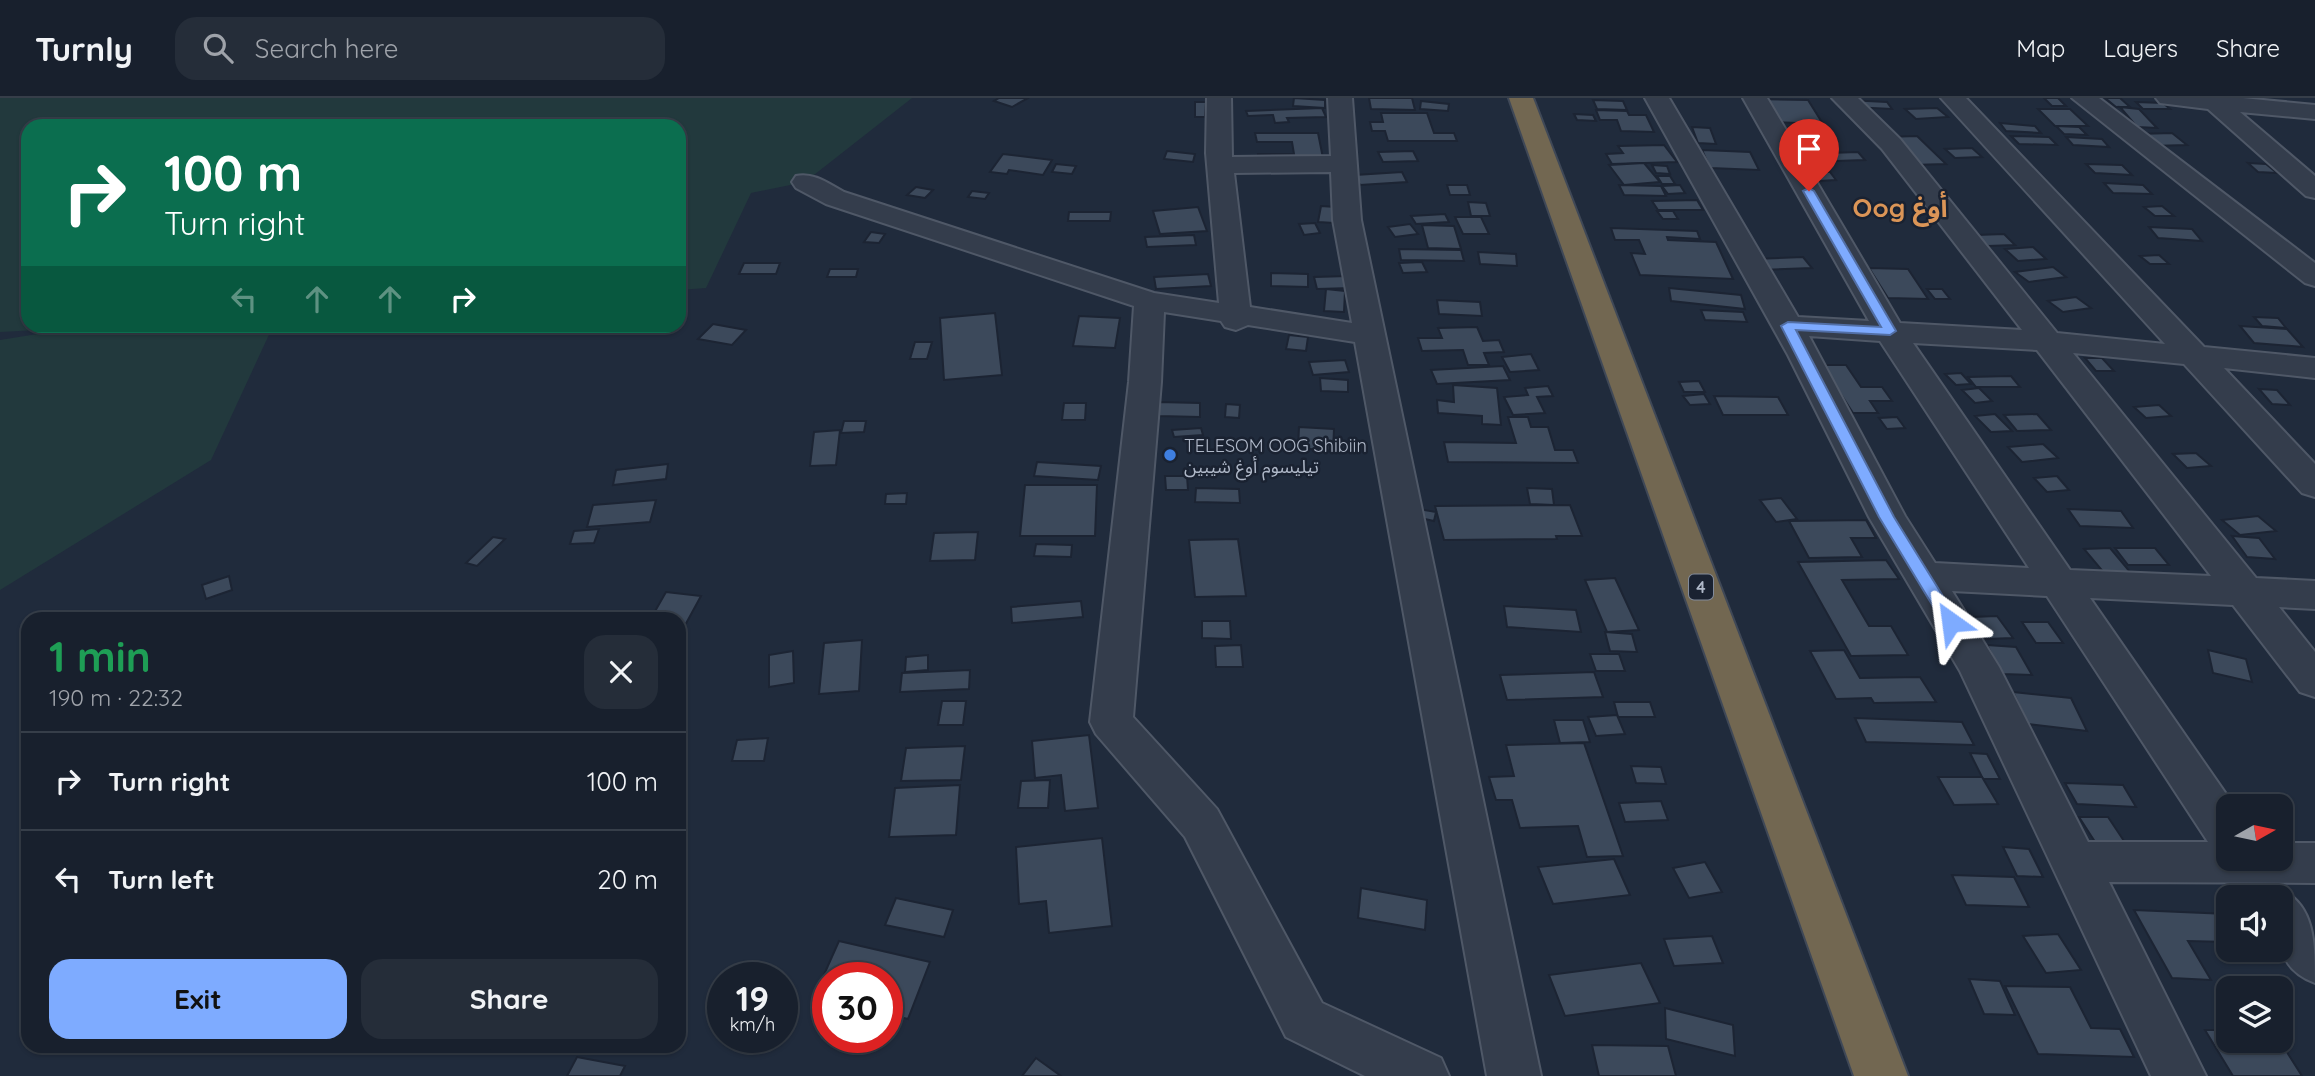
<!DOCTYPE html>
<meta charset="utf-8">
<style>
:root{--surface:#18202d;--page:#252d39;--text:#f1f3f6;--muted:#9fa3aa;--line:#363e49;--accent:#7eabff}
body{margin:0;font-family:Quicksand,"Noto Sans Arabic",sans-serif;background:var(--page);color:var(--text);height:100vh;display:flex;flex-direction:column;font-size:26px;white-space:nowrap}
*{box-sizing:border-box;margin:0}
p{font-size:23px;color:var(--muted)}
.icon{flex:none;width:38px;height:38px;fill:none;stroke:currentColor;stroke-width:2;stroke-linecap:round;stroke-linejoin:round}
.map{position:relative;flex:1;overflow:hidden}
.side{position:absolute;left:21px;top:514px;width:665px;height:441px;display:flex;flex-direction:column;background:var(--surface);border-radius:21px;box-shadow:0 2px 5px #0004,0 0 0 2px var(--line)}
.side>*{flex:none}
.top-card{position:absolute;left:21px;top:21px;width:665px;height:214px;border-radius:21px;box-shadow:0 2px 5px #0004,0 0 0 2px var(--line);background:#0b6e4f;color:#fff;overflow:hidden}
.needle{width:46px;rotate:81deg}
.fabs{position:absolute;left:2216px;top:696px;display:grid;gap:14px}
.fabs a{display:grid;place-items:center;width:77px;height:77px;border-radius:14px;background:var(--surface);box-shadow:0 2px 5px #0004,0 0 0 2px var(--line);font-size:35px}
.speed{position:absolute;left:707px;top:864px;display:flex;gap:14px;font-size:35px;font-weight:700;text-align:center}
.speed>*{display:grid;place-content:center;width:91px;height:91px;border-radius:50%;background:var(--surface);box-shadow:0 2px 5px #0004,0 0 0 2px var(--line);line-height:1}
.speed small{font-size:18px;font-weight:400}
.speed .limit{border:10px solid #d22;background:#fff;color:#111}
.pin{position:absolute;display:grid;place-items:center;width:60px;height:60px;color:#fff;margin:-72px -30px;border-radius:50% 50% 50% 0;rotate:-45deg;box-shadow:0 0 7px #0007}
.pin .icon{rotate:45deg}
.me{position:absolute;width:77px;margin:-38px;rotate:329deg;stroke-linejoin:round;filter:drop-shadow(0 0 5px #0008)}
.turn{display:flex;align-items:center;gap:24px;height:147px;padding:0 28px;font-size:32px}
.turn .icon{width:91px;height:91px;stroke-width:2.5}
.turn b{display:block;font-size:49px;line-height:60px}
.lanes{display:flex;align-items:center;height:66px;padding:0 28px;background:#0003;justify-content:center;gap:35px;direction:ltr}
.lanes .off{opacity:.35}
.round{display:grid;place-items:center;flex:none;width:74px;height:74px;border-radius:21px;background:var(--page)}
.head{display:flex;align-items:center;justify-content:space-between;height:119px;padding:0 28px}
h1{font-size:42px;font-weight:700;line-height:52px;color:#1e9e55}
.action{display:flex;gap:14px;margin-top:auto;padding:14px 28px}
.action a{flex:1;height:80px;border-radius:21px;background:var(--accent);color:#111;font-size:28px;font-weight:700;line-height:80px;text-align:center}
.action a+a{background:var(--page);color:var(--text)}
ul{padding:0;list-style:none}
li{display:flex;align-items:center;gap:21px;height:98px;padding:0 28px;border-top:2px solid var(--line)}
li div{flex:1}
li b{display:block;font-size:26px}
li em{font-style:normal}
header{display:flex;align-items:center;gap:42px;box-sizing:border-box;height:98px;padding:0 35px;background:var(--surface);border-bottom:2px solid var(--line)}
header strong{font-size:33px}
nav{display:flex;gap:38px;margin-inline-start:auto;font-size:24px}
.search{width:490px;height:63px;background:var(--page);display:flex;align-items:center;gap:18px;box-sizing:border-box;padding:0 24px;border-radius:21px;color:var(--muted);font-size:26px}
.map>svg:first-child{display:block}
</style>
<header>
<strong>Turnly</strong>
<div class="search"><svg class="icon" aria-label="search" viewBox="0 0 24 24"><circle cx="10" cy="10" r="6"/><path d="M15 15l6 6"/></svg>Search here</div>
<nav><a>Map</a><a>Layers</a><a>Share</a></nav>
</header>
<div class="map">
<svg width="2315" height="978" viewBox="0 0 2315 978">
<rect width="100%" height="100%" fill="#202b3c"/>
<path fill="#22393d" d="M0 0H912L805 84 751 95 706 190 679 192V28H28V228H98L79 230 273 228 211 362 0 492V242L75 230 0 234Z"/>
<g fill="#3c495b" stroke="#1c2433" stroke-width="2">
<path d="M999 0H1028L1012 9 994 3Z"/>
<path d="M1294 0 1325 2V10L1293 8Z"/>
<path d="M1369 0H1412L1415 12 1371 11Z"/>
<path d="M2044 0H2058L2066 8H2052Z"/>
<path d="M2105 0H2120L2130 9H2116Z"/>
<path d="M1756 1 1808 2 1823 26 1769 24Z"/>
<path d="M1593 2 1623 3 1627 12 1597 11Z"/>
<path d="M1847 2 1887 4 1892 11 1851 9Z"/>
<path d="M1421 3 1449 6 1448 13 1420 11Z"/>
<path d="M1195 4H1206L1205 19H1195Z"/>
<path d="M2136 4 2163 5 2170 11H2143Z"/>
<path d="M2120 9 2139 11 2157 30 2137 29Z"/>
<path d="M1322 10 1326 19 1287 20 1289 24 1275 25 1273 17 1248 18 1246 13Z"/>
<path d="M1937 10 1948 19 1916 21 1905 11Z"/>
<path d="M2038 11H2070L2088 28H2055Z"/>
<path d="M1596 12 1627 13 1629 17H1646L1654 34 1621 33 1617 22H1600Z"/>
<path d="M1381 15H1427L1434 35H1454L1457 43H1388L1385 33H1372L1370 24H1383Z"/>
<path d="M1574 16 1593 17 1596 23 1577 22Z"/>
<path d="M2000 25 2035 28 2041 35 2006 33Z"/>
<path d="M2056 28 2079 29 2087 37 2064 36Z"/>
<path d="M1692 29 1710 30 1716 46 1698 45Z"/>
<path d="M1255 35H1318L1324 65H1259L1258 56H1294L1292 44H1257Z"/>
<path d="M2172 35 2187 47 2152 48 2137 36Z"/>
<path d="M1917 38 1946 66 1912 67 1885 39Z"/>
<path d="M2011 38 2049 39 2057 47 2019 46Z"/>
<path d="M2066 39 2102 41 2109 49 2073 47Z"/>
<path d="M1800 45H1814L1824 55H1809Z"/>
<path d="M1664 47 1677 64 1612 66 1606 56 1623 55 1618 48Z"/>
<path d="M1972 50 1982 59 1955 60 1945 51Z"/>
<path d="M1702 52 1750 54 1759 72 1710 70Z"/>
<path d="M1167 53 1195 56 1193 64 1164 61Z"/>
<path d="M1413 53 1418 63 1383 64 1378 54Z"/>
<path d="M1858 54 1865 62 1836 63 1828 55Z"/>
<path d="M1003 56 1052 62 1043 77 1009 72 1007 76 990 74Z"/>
<path d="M1644 65 1660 84 1624 87 1609 67Z"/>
<path d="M2248 65 2266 66 2277 75 2258 74Z"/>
<path d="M1056 66 1076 68 1072 76 1052 74Z"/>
<path d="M2086 66 2122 67 2132 77 2095 75Z"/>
<path d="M1652 67 1667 68 1670 76 1656 75Z"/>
<path d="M1402 74 1407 84 1360 87 1355 77Z"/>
<path d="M1812 74H1830L1836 82 1819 83Z"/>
<path d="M1657 78H1670L1675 86H1662Z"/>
<path d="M2104 85 2143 87 2152 96 2113 95Z"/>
<path d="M1447 87H1467L1470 97H1450Z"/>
<path d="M1619 87 1661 88 1666 98 1624 97Z"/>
<path d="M1680 87 1685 95 1668 96 1662 88Z"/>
<path d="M916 89 933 92 925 100 907 97Z"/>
<path d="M972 93 989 95 985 101 968 99Z"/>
<path d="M1697 102 1703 112H1658L1652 103Z"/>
<path d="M1468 104 1486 105 1490 118H1471Z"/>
<path d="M1321 108 1336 109 1334 125 1318 124Z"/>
<path d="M2162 108 2174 118H2155L2144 109Z"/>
<path d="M1198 109 1207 133 1160 136 1153 113Z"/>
<path d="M1657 113H1673L1678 121H1663Z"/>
<path d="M1069 114H1111L1110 123H1068Z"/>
<path d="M1445 116 1449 124 1416 126 1411 118Z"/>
<path d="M1455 119H1481L1489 136H1463Z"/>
<path d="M1315 125 1320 135 1304 137 1299 126Z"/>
<path d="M1410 126 1418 136 1395 139 1388 129Z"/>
<path d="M1422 127 1454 128 1461 151 1428 150Z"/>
<path d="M2149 129 2192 131 2202 143 2158 140Z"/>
<path d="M1611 130 1697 133 1700 141 1667 139 1668 142 1716 144 1733 181 1640 177 1631 155 1645 156 1639 142H1615Z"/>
<path d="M871 134 885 136 879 145 864 144Z"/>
<path d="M2004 136 2015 147 1988 148 1976 137Z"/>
<path d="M1194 137 1196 147 1147 149 1145 139Z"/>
<path d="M2033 149 2046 161 2018 163 2005 151Z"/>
<path d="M1399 151 1461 152 1464 163 1401 162Z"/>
<path d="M1478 154 1516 156 1517 168 1480 166Z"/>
<path d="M2159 157 2169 166H2150L2140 158Z"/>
<path d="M1803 159 1812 170 1761 172 1753 161Z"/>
<path d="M1422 164 1427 174 1403 175 1399 165Z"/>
<path d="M744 165H780L776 176H739Z"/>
<path d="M2053 169 2066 179 2029 184 2015 174Z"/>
<path d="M1869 170 1908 171 1928 201 1888 200Z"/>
<path d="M830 171H858L856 179H827Z"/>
<path d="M1271 175 1308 176V189L1271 188Z"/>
<path d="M1208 176 1211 188 1156 191 1154 179Z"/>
<path d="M1348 178 1352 190 1317 191 1314 179Z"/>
<path d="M1669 190 1741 197 1745 211 1671 203Z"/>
<path d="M1326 191 1345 193 1344 214 1324 213Z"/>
<path d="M1927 191H1942L1950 201H1935Z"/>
<path d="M2076 199 2091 210 2063 214 2048 203Z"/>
<path d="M1437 202 1480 204 1482 218 1439 216Z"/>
<path d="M1701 212 1743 214 1747 224 1705 222Z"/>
<path d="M995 215 1002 277 944 282 940 220Z"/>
<path d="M1079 218 1120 220 1115 250 1073 248Z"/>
<path d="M2254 219 2278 220 2286 230 2262 228Z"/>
<path d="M713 226 746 232 732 247 698 241Z"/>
<path d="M2240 228 2287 231 2303 249 2254 245Z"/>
<path d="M1477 229 1483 243 1499 242 1504 254 1484 255 1489 267H1468L1463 252 1422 253 1418 240H1442L1438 230Z"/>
<path d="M1289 237 1308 239 1306 253 1286 251Z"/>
<path d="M915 244H932L927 261H910Z"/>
<path d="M1531 256 1539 272 1510 274 1502 259Z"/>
<path d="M2085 260H2102L2114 273H2096Z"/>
<path d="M1345 262 1349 274 1313 277 1309 264Z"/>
<path d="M1822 267H1846L1861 289H1882L1892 303H1870L1878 315H1853Z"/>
<path d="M1503 268 1510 282 1437 286 1431 272Z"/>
<path d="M1961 275 1971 286 1956 287 1945 276Z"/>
<path d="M2011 278 2020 289H1976L1968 279Z"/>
<path d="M1320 280 1348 282V294L1321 293Z"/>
<path d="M1699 283 1705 294H1684L1679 284Z"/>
<path d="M1453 287 1497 290 1501 327 1482 326V318L1438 315 1437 302 1454 304Z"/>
<path d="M1548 288 1553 298 1537 299 1545 315 1513 317 1504 299 1528 297 1525 290Z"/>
<path d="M1979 290 1992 303 1975 305 1962 292Z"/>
<path d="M2259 291 2277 292 2290 307 2272 306Z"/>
<path d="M1704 296 1710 306 1690 307 1683 298Z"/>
<path d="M1714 298 1778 299 1788 317H1723Z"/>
<path d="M1158 304 1200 305V319L1158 318Z"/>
<path d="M1064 305H1086L1085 322H1062Z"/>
<path d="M1226 306 1240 307 1239 320 1225 319Z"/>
<path d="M2159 307 2171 318 2146 320 2134 309Z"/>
<path d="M1995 316 2012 333 1991 334 1975 318Z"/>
<path d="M2037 316 2051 332 2017 333 2004 317Z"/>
<path d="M1508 319H1528L1531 329H1548L1555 352H1573L1578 365 1448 364 1444 344 1516 345Z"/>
<path d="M1897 319 1905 330 1887 331 1879 320Z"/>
<path d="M844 323H866L864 334 841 335Z"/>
<path d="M1299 329 1334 331 1333 353 1298 350Z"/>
<path d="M1201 330 1203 337 1174 339 1172 332Z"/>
<path d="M840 332 836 367 810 368 814 334Z"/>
<path d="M2043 346 2058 360 2022 364 2008 349Z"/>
<path d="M2196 355 2211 368 2187 370 2173 356Z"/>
<path d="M1037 364 1101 368 1098 382 1034 378Z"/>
<path d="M668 366 666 381 613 387 616 372Z"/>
<path d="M1165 378H1187L1188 392H1166Z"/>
<path d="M2057 378 2069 392 2047 394 2034 380Z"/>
<path d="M1025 387H1097L1095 438H1020Z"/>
<path d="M1196 390 1239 391 1240 405 1195 404Z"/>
<path d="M1527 390 1552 391 1554 407 1530 406Z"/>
<path d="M907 395 906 406H885L886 396Z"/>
<path d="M1781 400 1797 421 1776 424 1760 402Z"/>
<path d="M656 402 650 424 587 429 593 407Z"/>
<path d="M1570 407 1582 438H1556L1557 441 1444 442 1435 408Z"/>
<path d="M1413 410 1436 414 1434 423 1411 418Z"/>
<path d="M2068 411 2121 413 2133 430 2080 428Z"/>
<path d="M2258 418 2276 433 2240 437 2222 422Z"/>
<path d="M1866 422 1876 440H1851L1862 459 1809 460 1789 423Z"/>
<path d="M599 431 594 445 570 446 574 433Z"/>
<path d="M978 434 975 462 930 463 934 435Z"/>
<path d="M2232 438 2259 440 2275 461 2247 459Z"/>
<path d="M493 439 505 441 477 468 466 465Z"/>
<path d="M1238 441 1246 498 1195 499 1189 442Z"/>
<path d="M1036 446 1072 447 1071 459 1034 458Z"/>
<path d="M2110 450 2136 481 2110 482 2084 451Z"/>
<path d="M2115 450H2155L2169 467H2128Z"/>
<path d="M1886 462 1899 481 1842 482 1869 528H1891L1908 557 1851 558 1798 464Z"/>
<path d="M229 478 232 492 206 501 202 487Z"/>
<path d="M1615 480 1639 532 1607 534 1585 482Z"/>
<path d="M666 494 701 498 683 531 679 530V522H650Z"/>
<path d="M1081 503 1083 519 1012 525 1011 509Z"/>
<path d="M1504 508 1576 512 1581 534 1507 529Z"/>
<path d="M1997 518 2013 540 1986 541 1971 519Z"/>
<path d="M1202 523H1230L1231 541 1202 540Z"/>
<path d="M2022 524H2048L2063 545H2036Z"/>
<path d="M1605 534 1632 536 1637 554 1610 553Z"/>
<path d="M862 542 859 593 819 596 824 545Z"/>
<path d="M1241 547 1243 569H1216L1215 548Z"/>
<path d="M1987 547 2016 549 2032 577 2002 576Z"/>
<path d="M1844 552 1860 580 1920 579 1936 604 1874 605 1871 600 1836 601 1810 553Z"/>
<path d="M2208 552 2246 561 2252 584 2213 575Z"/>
<path d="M793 553 794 585 769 589V557Z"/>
<path d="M1590 556H1619L1625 573H1596Z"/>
<path d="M928 557V572L905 574 906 559Z"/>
<path d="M970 572 969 591 900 594 902 575Z"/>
<path d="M1594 574 1603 599 1507 602 1500 577Z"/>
<path d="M2013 594 2071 600 2087 633 2028 626Z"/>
<path d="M942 603H966L963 627H938Z"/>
<path d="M1614 604H1650L1655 619H1618Z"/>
<path d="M1617 617 1625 636 1596 638 1588 619Z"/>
<path d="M1855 620 1962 624 1974 647 1866 644Z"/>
<path d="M1554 622H1583L1590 644 1560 645Z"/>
<path d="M1089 637 1098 710 1065 713 1061 677 1035 680 1032 643Z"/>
<path d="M768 640 764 663H732L737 642Z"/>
<path d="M1584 645 1623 758 1587 759 1578 728 1520 730 1512 702H1496L1489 679 1514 678 1506 647Z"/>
<path d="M965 648 961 682 901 683 906 650Z"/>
<path d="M1970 655 1987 656 2000 681H1983Z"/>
<path d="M1631 668 1661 669 1666 686 1636 685Z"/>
<path d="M1938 679H1982L1998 706 1954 707Z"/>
<path d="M1050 682 1048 710H1018L1021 683Z"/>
<path d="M2065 685 2123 687 2136 709 2077 706Z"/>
<path d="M960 687 956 737 889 739 895 690Z"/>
<path d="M1661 703 1668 722 1625 724 1619 705Z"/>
<path d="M2079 719H2108L2128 749 2099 750Z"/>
<path d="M1102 740 1112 828 1049 835 1046 803 1019 806 1016 749Z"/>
<path d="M2003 749 2029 751 2043 779 2017 778Z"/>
<path d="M1614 761 1630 797 1553 806 1538 769Z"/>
<path d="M1705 764 1722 794 1689 800 1673 770Z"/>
<path d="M1952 777 2014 779 2029 809 1966 807Z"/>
<path d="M1361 790 1427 802 1425 832 1358 820Z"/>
<path d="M896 800 953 812 944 839 885 827Z"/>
<path d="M2134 812 2228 816V844L2188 843 2211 882 2172 880Z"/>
<path d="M2058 836 2081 872 2046 875 2023 838Z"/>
<path d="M1712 838 1723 865 1674 868 1664 841Z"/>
<path d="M839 843 930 864 908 921 887 916V880H828V902L814 899Z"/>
<path d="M1641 865 1660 905 1565 918 1549 877Z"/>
<path d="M1969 881 2000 883 2015 917 1984 916Z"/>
<path d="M2005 888 2070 889 2091 930 2120 931 2134 959 2038 956Z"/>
<path d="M1665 910 1733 927 1735 958 1666 941Z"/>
<path d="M2205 932H2228V943H2280L2302 978H2233Z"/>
<path d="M1592 947 1668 948 1676 978H1599Z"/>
<path d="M577 959 625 968 620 978H567Z"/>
<path d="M1036 960 1061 978H1022Z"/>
</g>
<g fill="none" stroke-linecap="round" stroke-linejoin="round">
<g stroke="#4f5867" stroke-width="4">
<g id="minor">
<path d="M1207 0H1231L1232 59 1331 58 1328 0H1352L1361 122 1541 978H1487L1355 244 1248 227 1236 232 1225 229 1221 223 1164 214 1161 284 1133 619 1217 711 1322 905 1441 960 1449 978H1365L1286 939 1185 739 1096 636 1090 624 1129 284 1134 208 826 106 796 90 792 84 796 78C814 74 829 86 844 94L1154 195 1219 205 1206 55ZM1331 74 1333 122 1352 225 1250 209 1234 75Z"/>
<path d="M1645 0H1669L1798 219 1869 223 1743 0H1767L1900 225 2022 232 1882 51 1832 0H1858L1900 41 2057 235 2165 246 1941 0H1966L2204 249 2315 260V280L2224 270 2315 366V399L2302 395 2184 266 2073 255 2256 480 2315 483V511L2279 509 2315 554V599L2300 594 2233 507 2090 500 2235 709H2228V761H2280V745H2315V785L2109 784 2206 978H2151L1960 573 1869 419 1788 257ZM1809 238 1880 243 2029 470 1935 465 1905 418ZM1913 245 2037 252 2211 478 2070 472ZM1952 493 2047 498 2208 744H2088L1999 569Z"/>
<path d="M2072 0H2099L2315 165V188L2305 185Z"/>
<path d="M2156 0H2243L2315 7V21L2240 14 2315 78V100L2306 98 2208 11 2160 5Z"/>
<path d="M2280 791C2315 807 2315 845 2315 885 2273 869 2280 838 2280 800H2262Z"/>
</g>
</g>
<g stroke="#3f4857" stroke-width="4">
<path id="highway" d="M1509 0H1533L1908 978H1854Z"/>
</g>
<use href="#minor" fill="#343d4c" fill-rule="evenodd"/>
<use href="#highway" fill="#726751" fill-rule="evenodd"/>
</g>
<path fill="#7eabff" stroke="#526fa6" stroke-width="2" d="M1809 90 1814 93 1896 233 1890 237 1796 232 1894 419 1959 524 1957 528H1945L1879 419 1781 228 1788 224 1881 229 1803 93Z"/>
<circle fill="#3f7fe0" stroke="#1a2231" stroke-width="2.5" cx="1170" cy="357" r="7"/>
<g text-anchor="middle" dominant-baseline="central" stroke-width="5" stroke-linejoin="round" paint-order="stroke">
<rect fill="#1a2231" stroke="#828b9b" stroke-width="2" x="1689" y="476.5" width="24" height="25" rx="5"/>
<g font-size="16" font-weight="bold" fill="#afb8c8">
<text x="1701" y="489">4</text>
</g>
<g font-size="18" fill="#afb8c8" stroke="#1a2231" text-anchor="start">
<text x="1184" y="347">TELESOM OOG Shibiin<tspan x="1184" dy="21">تيليسوم أوغ شيبين</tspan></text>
</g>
<g font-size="26" font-weight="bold" fill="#db9557" stroke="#1a2231">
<text x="1900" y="109">Oog أوغ</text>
</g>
</g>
</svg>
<div class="fabs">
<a><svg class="needle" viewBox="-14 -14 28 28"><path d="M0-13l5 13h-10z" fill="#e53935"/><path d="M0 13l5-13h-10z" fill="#9fa3aa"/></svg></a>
<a><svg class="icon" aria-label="sound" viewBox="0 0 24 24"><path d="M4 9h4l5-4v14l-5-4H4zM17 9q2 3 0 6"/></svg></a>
<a><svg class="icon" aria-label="layers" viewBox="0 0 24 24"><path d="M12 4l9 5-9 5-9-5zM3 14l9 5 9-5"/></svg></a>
</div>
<div class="speed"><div>19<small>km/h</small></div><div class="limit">30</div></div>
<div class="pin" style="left:1809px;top:93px;background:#d93025"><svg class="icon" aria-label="arrive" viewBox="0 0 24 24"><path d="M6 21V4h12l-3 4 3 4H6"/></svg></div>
<svg class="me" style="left:1951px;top:524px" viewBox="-20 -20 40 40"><path d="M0-17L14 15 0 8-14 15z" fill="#7eabff" stroke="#fff" stroke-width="4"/></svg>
<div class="top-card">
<div class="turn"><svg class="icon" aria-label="right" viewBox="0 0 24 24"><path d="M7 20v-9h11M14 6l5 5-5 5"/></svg><div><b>100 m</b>Turn right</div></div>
<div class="lanes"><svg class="icon off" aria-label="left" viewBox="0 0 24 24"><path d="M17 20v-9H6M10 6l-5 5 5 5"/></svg><svg class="icon off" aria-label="ahead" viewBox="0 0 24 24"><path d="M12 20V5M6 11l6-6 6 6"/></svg><svg class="icon off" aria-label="ahead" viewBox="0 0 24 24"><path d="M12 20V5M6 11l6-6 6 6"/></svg><svg class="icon" aria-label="right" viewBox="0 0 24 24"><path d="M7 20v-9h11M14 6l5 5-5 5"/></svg></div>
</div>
<section class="side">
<div class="head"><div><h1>1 min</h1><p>190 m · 22:32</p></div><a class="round"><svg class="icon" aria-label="close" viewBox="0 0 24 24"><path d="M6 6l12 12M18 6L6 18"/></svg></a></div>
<ul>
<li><svg class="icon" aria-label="right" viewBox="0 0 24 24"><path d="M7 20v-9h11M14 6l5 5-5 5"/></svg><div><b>Turn right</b></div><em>100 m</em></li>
<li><svg class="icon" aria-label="left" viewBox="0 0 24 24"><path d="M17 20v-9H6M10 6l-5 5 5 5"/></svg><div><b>Turn left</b></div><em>20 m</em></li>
</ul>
<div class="action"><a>Exit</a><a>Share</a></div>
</section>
</div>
